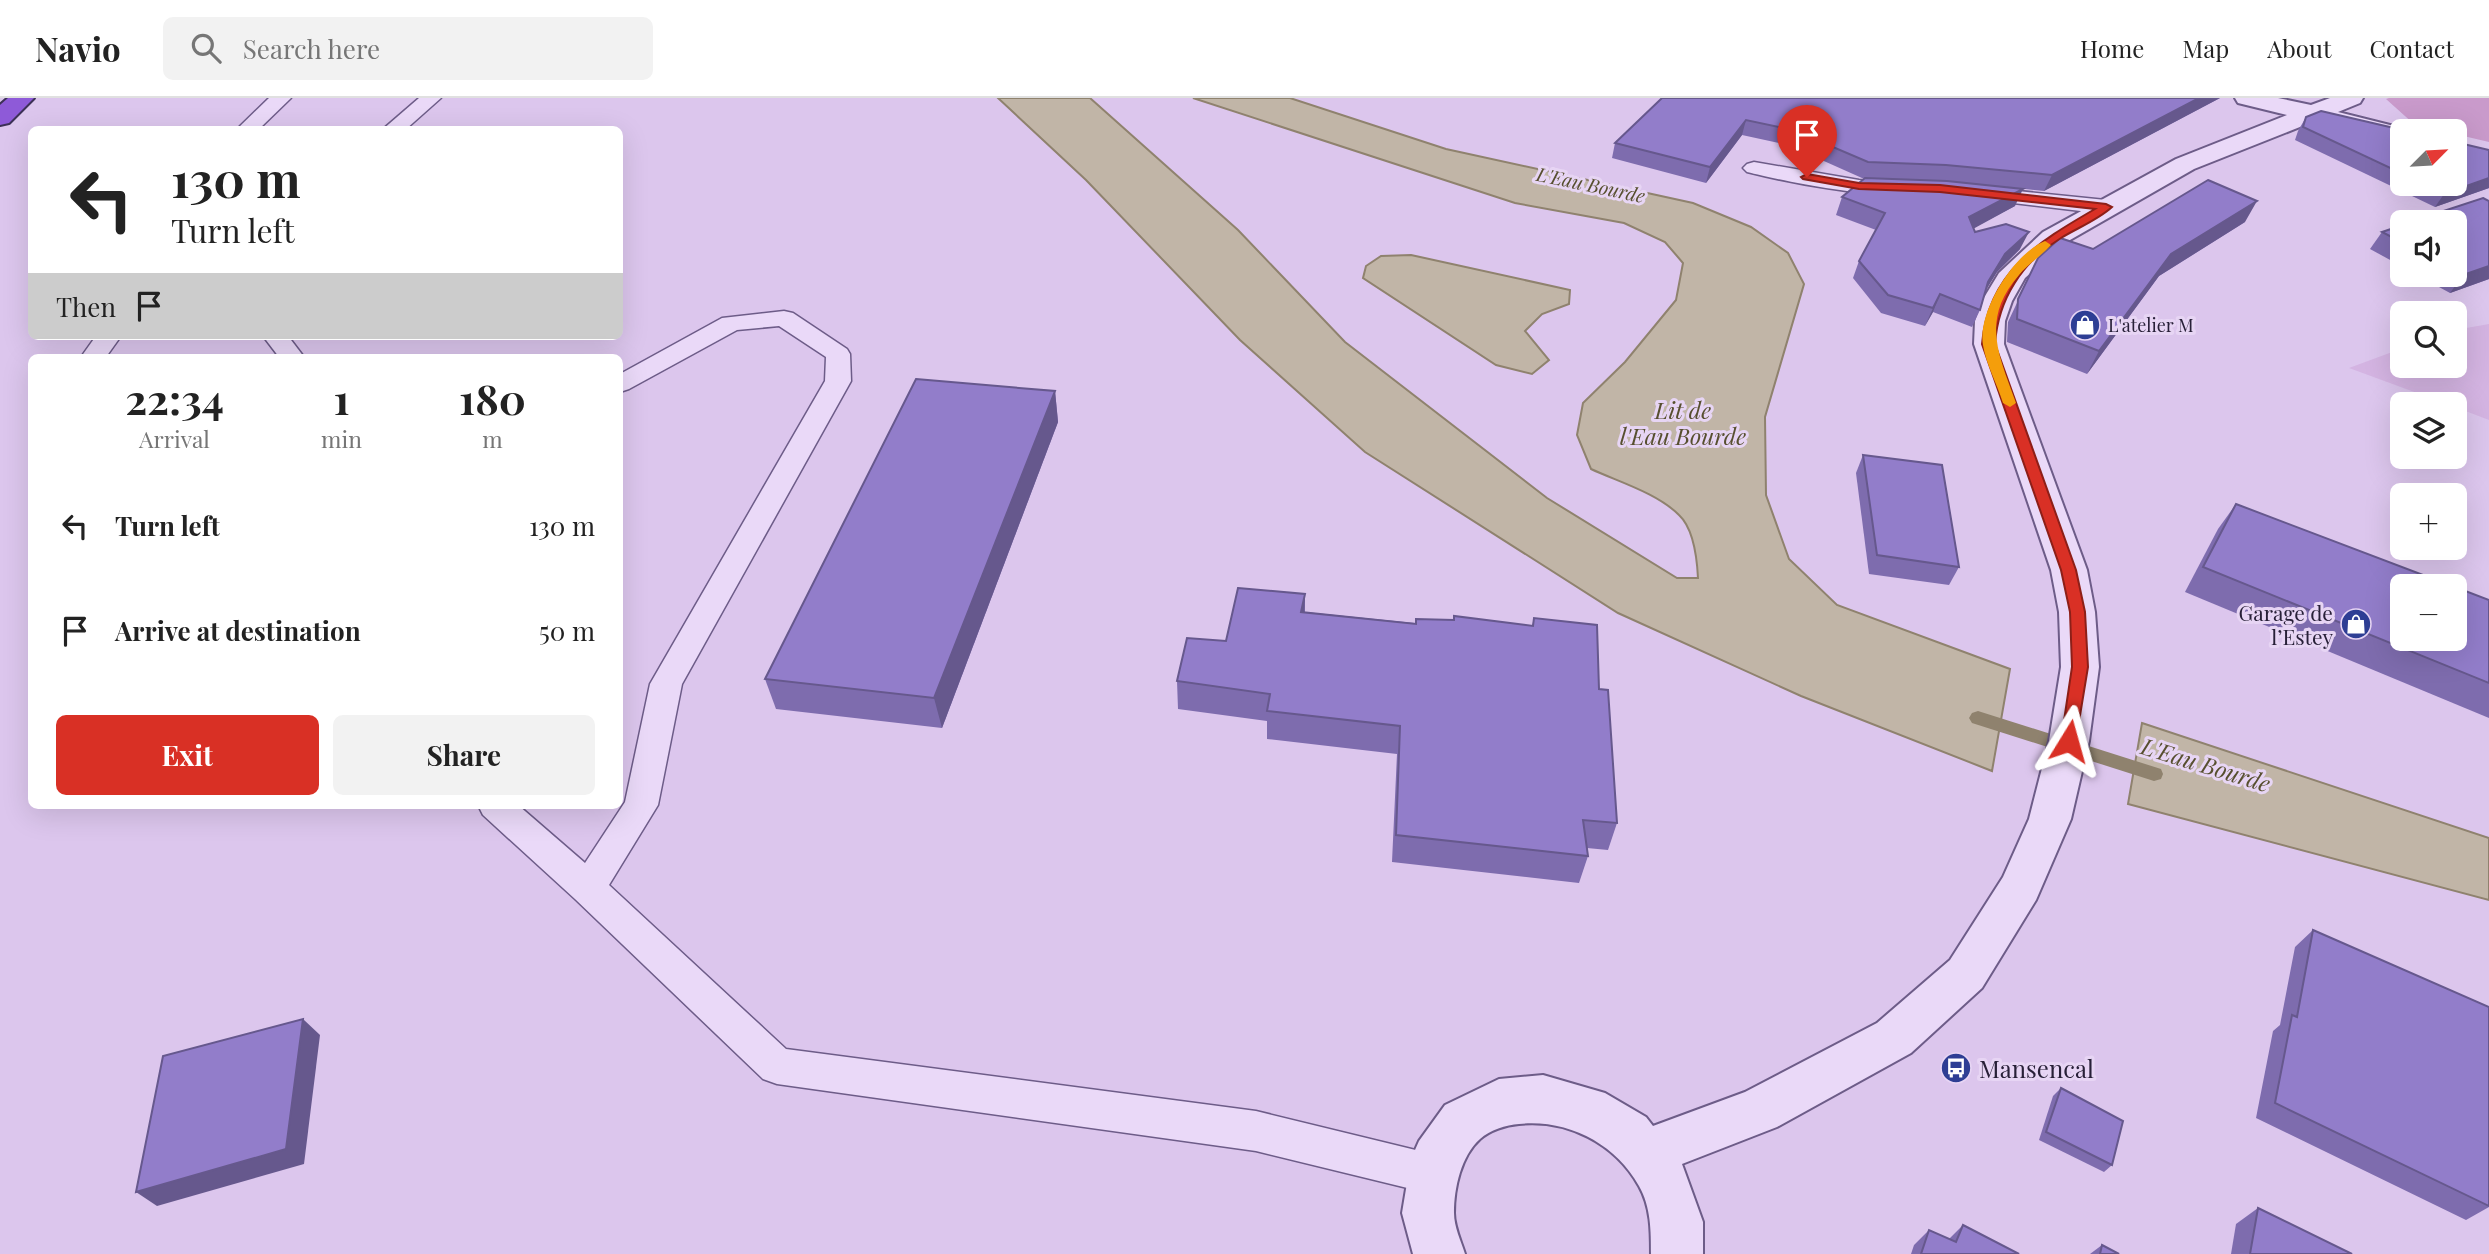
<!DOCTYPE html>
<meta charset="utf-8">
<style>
:root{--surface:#fff;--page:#f2f2f2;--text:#222;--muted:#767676;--line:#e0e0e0;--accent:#d93025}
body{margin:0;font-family:"Playfair Display",serif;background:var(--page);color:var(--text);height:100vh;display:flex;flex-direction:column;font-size:26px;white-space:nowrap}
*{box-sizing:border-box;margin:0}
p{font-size:23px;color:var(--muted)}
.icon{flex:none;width:38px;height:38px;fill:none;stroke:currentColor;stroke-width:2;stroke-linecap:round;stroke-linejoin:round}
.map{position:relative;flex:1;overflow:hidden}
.details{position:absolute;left:28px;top:256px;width:595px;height:455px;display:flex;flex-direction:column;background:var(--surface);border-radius:10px;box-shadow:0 7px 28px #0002}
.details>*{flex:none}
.hud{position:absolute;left:28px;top:28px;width:595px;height:214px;border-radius:10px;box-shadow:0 7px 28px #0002;background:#fff;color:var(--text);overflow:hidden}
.needle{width:46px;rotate:66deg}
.buttons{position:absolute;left:2390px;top:21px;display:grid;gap:14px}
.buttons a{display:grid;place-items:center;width:77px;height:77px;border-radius:10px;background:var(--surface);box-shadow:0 7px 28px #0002;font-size:35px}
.pin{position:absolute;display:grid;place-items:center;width:60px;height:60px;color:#fff;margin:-72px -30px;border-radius:50% 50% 50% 0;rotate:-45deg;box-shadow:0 0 7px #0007}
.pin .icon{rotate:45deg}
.me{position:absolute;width:77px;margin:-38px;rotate:8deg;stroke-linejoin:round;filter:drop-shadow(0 0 5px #0008)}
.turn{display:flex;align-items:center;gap:24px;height:147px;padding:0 28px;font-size:32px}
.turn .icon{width:91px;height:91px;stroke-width:2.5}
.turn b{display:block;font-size:49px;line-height:60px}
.then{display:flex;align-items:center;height:66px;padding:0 28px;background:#0003;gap:14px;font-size:26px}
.eta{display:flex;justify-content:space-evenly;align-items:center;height:119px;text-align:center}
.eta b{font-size:42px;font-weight:700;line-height:49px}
.cta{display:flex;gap:14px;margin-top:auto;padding:14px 28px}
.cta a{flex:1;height:80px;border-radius:10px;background:var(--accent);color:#fff;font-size:28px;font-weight:700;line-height:80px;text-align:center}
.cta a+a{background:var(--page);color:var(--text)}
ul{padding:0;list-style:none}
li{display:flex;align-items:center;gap:21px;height:105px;padding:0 28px}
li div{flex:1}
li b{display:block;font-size:26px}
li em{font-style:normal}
header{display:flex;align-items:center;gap:42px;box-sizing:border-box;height:98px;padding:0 35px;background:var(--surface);border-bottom:2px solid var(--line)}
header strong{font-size:33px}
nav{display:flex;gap:38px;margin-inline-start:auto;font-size:24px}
.search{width:490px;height:63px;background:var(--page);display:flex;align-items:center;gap:18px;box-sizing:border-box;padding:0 24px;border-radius:10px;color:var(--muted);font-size:26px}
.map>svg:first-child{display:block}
</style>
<header>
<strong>Navio</strong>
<div class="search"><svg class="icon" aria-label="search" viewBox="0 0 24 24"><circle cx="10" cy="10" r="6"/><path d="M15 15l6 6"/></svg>Search here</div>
<nav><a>Home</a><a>Map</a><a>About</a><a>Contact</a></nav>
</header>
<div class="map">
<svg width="2489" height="1156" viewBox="0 0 2489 1156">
<rect width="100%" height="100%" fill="#dcc6ed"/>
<path fill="#d4b4e2" d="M2489 226V322L2455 309V306H2447L2349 270 2403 250V268H2455V232Z"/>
<path fill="#c99acb" d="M2389 0H2489V44L2455 36V33L2415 27 2386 1Z"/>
<g fill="#c1b5a7" stroke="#8f826e" stroke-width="2">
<path d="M998 0H1090L1238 132 1345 244 1547 400 1677 480H1698C1697 460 1694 431 1679 417 1657 395 1619 384 1591 371L1577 337 1583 305 1625 264 1676 202 1683 165 1665 144 1624 125 1515 105 1193 0H1290L1446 51 1693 105 1751 129 1788 155 1804 186 1765 319 1766 397 1789 461 1837 507 2010 571 1992 673 1801 598 1618 515 1365 354 1240 242 1086 82Z"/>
<path d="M1411 157 1570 192 1569 206 1542 216 1525 233 1549 262 1532 276 1496 267 1363 180 1366 168 1381 158Z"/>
<path d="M2142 625 2489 740V802L2128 706Z"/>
</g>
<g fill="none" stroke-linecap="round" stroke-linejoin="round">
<path fill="#8f826e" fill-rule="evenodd" d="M1978 613 2161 671 2163 676 2161 681 2154 683 1972 625 1969 620 1972 615Z"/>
<g stroke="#6d5c88" stroke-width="3">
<g id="service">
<path d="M269 0H291L258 32H236Z"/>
<path d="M419 0H441L405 32H382Z"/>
<path d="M1754 64 1859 82 1907 84 1910 89 1907 94C1873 102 1783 83 1747 74L1743 70 1747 66Z"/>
<path d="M1979 89 2106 102 2114 104 2117 109 2114 114 2106 116 1971 100 1968 95 1971 90Z"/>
<path d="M784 213 793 215 847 251 850 256 851 283 682 586 658 707 609 787 786 951 1256 1013 1432 1056 1447 1062 1453 1076 1447 1090 1432 1096 1256 1053 777 986 763 981 575 801 483 717 478 707H518L585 765 625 704 650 586 825 283 826 259 779 228 737 232 629 291 620 294V276L722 220Z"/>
<path d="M96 238H121L106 259H81Z"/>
<path d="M263 238H288L304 259H279Z"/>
</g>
</g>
<g stroke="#6d5c88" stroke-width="4">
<path id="minor" d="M2235 0H2278L2311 7 2330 0H2363L2360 5 2338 14 2414 33H2403V43L2315 23 2194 71 2063 146 2025 180 2012 203 2005 223 2004 246 2087 472 2095 514 2099 569 2089 643 2071 721 2036 802 1982 890 1911 955 1777 1029 1682 1066 1703 1124V1156H1651C1651 1133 1651 1109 1639 1088 1615 1045 1567 1021 1519 1026 1506 1027 1490 1032 1480 1041 1461 1058 1454 1090 1454 1115 1454 1129 1461 1143 1465 1156H1413L1402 1115 1411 1061 1419 1043 1445 1007 1499 981 1543 977 1605 995 1646 1019 1653 1028 1745 994 1877 925 1950 862 2003 779 2029 721 2049 643 2061 569 2059 514 2051 472 1974 246 1975 223 1982 203 1999 175 2043 134 2176 61 2287 17 2238 5Z"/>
</g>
<g stroke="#3c3056" stroke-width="4">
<path id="motorway" d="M8 0H34L9 25 0 27V7Z"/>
</g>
<use href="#service" fill="#ead9f8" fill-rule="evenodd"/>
<use href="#minor" fill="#ead9f8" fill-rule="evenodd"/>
<use href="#motorway" fill="#8e5ad8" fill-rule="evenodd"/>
</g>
<g fill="#7e6cae">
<path d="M1662 0H2220L2044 93 1998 88 2015 108 1973 130 1975 134 2020 151 1997 174 1985 192 1980 212 1972 229 1933 214 1925 228 1881 215 1853 180 1859 163 1876 132 1836 117 1842 99 1865 80H1862L1788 47 1742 37 1706 85 1612 60 1615 45Z"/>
<path d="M2306 19 2403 33V86H2455L2489 52V90L2435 109 2295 42 2298 33Z"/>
<path d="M2245 124 2159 178 2087 276 2007 244 2008 224 2038 160Z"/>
<path d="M2455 124 2489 181 2450 195 2417 177H2455Z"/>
<path d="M2403 127V169L2370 151 2382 134Z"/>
<path d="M1055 293 1058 324 942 630 776 611 765 581Z"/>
<path d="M1863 357 1959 469 1949 487 1869 476 1856 375Z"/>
<path d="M2236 406 2489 502V620L2185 494 2218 431Z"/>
<path d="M1305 496V514L1415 525 1453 522 1454 518 1532 528 1534 520 1599 591 1617 725 1608 752 1587 750 1588 758 1579 785 1392 764 1397 656 1267 641V623L1178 611 1177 583Z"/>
<path d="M2313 832 2489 909V1109L2466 1122 2256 1020 2273 933 2280 927 2295 849Z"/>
<path d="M2061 990 2112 1067 2104 1074 2039 1042 2053 998Z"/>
<path d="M2258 1110 2352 1156H2231L2236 1126Z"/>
<path d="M1963 1127 2019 1156H1911L1914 1147 1929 1132 1949 1141Z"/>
<path d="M2102 1147 2119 1156H2090Z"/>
</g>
<g fill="#66588d">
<path d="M2199 0H2220L2044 93 2052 77Z"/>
<path d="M1746 22 1742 37 1706 85 1710 69Z"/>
<path d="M2489 80V90L2435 109 2444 96Z"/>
<path d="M2023 91 2015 108 1962 137 1969 119Z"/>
<path d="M2257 103 2245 124 2159 178 2087 276 2099 253 2171 156Z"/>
<path d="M2029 134 2020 151 1997 174 1980 202 1988 184 2005 156Z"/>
<path d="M2489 168V181L2450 195 2463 177Z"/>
<path d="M1940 196 1933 214 1925 228 1933 210Z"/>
<path d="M1055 293 1058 324 942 630 934 600Z"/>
<path d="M1305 496 1304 524 1301 514Z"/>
<path d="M303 921 320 937 304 1066 157 1108 136 1094Z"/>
</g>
<g fill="#927dca" stroke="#66588d" stroke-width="2">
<path d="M1662 0H2199L2052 77 1946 67 1868 64 1793 32 1746 22 1710 69 1615 45Z"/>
<path d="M2321 13 2407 33H2403V76L2303 29 2306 19Z"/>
<path d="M2455 44 2489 52V80L2444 96 2423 86H2455Z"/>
<path d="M1865 80 1947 83 2023 91 1969 119 1975 134 2006 126 2029 134 2005 156 1988 184 1980 212 1940 196 1933 210 1888 197 1859 163 1885 115 1842 99Z"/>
<path d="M2208 82 2257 103 2171 156 2099 253 2017 221 2018 201 2038 160 2060 140 2093 151Z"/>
<path d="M2483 100 2489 103V168L2463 177 2455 173V124H2410Z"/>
<path d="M2403 127V145L2382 134Z"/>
<path d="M916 281 1055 293 934 600 765 581Z"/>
<path d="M1863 357 1942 367 1959 469 1877 457Z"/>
<path d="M2236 406 2452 488H2403V541H2455V489L2489 502V585L2203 469Z"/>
<path d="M1238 490 1305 496 1301 514 1416 526V521L1454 522V518L1533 528 1534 520 1597 527 1599 591 1608 592 1617 725 1583 722 1588 758 1396 737 1400 628 1267 613 1270 596 1177 583 1187 540 1226 543Z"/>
<path d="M2313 832 2489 909V1108L2275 1005 2292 917 2297 919Z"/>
<path d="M303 921 286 1051 136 1094 163 958Z"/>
<path d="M2061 990 2123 1023 2112 1067 2046 1034Z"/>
<path d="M2258 1110 2352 1156H2250Z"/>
<path d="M1963 1127 2019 1156H1921L1929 1132 1956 1144Z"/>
<path d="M2102 1147 2119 1156H2100Z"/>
</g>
<path fill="#d93025" stroke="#8d1f18" stroke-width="2" d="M1807 76 1859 85 1940 87 2106 106 2112 109C2098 122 2077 130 2061 140 2022 164 1998 201 1995 246L2076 472 2085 514 2088 569 2075 648H2063L2061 643 2072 569 2070 514 2061 472 1982 246C1988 174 2038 144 2095 111L1940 94 1859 91 1803 81 1801 79Z"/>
<path fill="#f59e0b" d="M2045 143 2051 147C2041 158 2028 166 2019 177 1980 222 1999 257 2016 305L2010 309 2003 305C1997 286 1986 266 1983 247 1977 214 2014 155 2045 143Z"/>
<defs>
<g id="shop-disc" transform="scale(1.575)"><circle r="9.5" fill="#2e3e94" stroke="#e7d5f4"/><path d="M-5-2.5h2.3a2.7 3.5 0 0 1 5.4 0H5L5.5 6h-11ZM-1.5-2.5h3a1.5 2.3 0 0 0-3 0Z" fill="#fff"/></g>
<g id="bus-disc" transform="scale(1.575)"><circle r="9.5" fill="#2e3e94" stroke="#e7d5f4"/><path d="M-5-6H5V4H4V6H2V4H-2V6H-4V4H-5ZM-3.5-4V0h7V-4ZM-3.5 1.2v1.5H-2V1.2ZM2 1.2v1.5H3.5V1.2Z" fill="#fff"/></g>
</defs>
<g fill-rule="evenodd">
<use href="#shop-disc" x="2085" y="227"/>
<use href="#shop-disc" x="2356" y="526"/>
<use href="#bus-disc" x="1956" y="970"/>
</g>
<g text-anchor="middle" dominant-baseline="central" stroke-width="6" stroke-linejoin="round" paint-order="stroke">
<g font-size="18" fill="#282038" stroke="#e7d5f4" text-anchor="start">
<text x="2108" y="227">L'atelier M</text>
</g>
<g font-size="19" font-style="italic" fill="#574f2f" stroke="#e7d5f4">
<text transform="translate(1591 86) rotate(12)">L'Eau Bourde</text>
</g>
<g font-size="21" fill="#282038" stroke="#e7d5f4" text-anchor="end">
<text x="2333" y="514">Garage de<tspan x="2333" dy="24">l’Estey</tspan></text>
</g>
<g font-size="23" font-style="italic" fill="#574f2f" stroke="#e7d5f4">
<text x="1683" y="311">Lit de<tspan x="1683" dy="26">l'Eau Bourde</tspan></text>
<text transform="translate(2206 666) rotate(17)">L'Eau Bourde</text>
</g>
<g font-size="24" fill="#282038" stroke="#e7d5f4" text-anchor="start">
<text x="1979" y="970">Mansencal</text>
</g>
</g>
</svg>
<div class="buttons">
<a><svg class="needle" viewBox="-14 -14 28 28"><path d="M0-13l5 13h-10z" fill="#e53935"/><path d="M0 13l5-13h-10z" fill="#767676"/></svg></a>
<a><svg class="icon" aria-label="sound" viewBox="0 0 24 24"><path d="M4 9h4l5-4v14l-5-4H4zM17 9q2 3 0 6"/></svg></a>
<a><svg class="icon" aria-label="search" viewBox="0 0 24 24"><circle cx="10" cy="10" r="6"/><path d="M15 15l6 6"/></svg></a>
<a><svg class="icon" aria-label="layers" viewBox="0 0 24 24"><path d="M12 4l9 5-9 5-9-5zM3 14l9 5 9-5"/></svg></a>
<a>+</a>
<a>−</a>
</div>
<div class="pin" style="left:1807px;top:79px;background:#d93025"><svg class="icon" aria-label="arrive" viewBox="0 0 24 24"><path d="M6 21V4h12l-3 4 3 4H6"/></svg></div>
<svg class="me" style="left:2069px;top:643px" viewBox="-20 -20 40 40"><path d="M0-17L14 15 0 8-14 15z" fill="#d93025" stroke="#fff" stroke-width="4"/></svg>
<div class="hud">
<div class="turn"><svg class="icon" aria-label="left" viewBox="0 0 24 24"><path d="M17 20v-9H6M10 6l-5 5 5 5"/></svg><div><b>130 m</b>Turn left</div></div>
<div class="then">Then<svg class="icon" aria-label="arrive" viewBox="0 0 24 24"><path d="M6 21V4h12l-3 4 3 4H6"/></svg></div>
</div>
<section class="details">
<div class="eta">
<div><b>22:34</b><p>Arrival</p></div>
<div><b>1</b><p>min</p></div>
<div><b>180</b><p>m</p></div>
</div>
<ul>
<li><svg class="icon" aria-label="left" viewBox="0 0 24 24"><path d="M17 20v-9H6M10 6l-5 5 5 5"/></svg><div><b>Turn left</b></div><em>130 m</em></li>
<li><svg class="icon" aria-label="arrive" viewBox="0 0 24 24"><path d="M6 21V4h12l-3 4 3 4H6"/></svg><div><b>Arrive at destination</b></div><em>50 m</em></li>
</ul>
<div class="cta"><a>Exit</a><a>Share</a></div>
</section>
</div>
